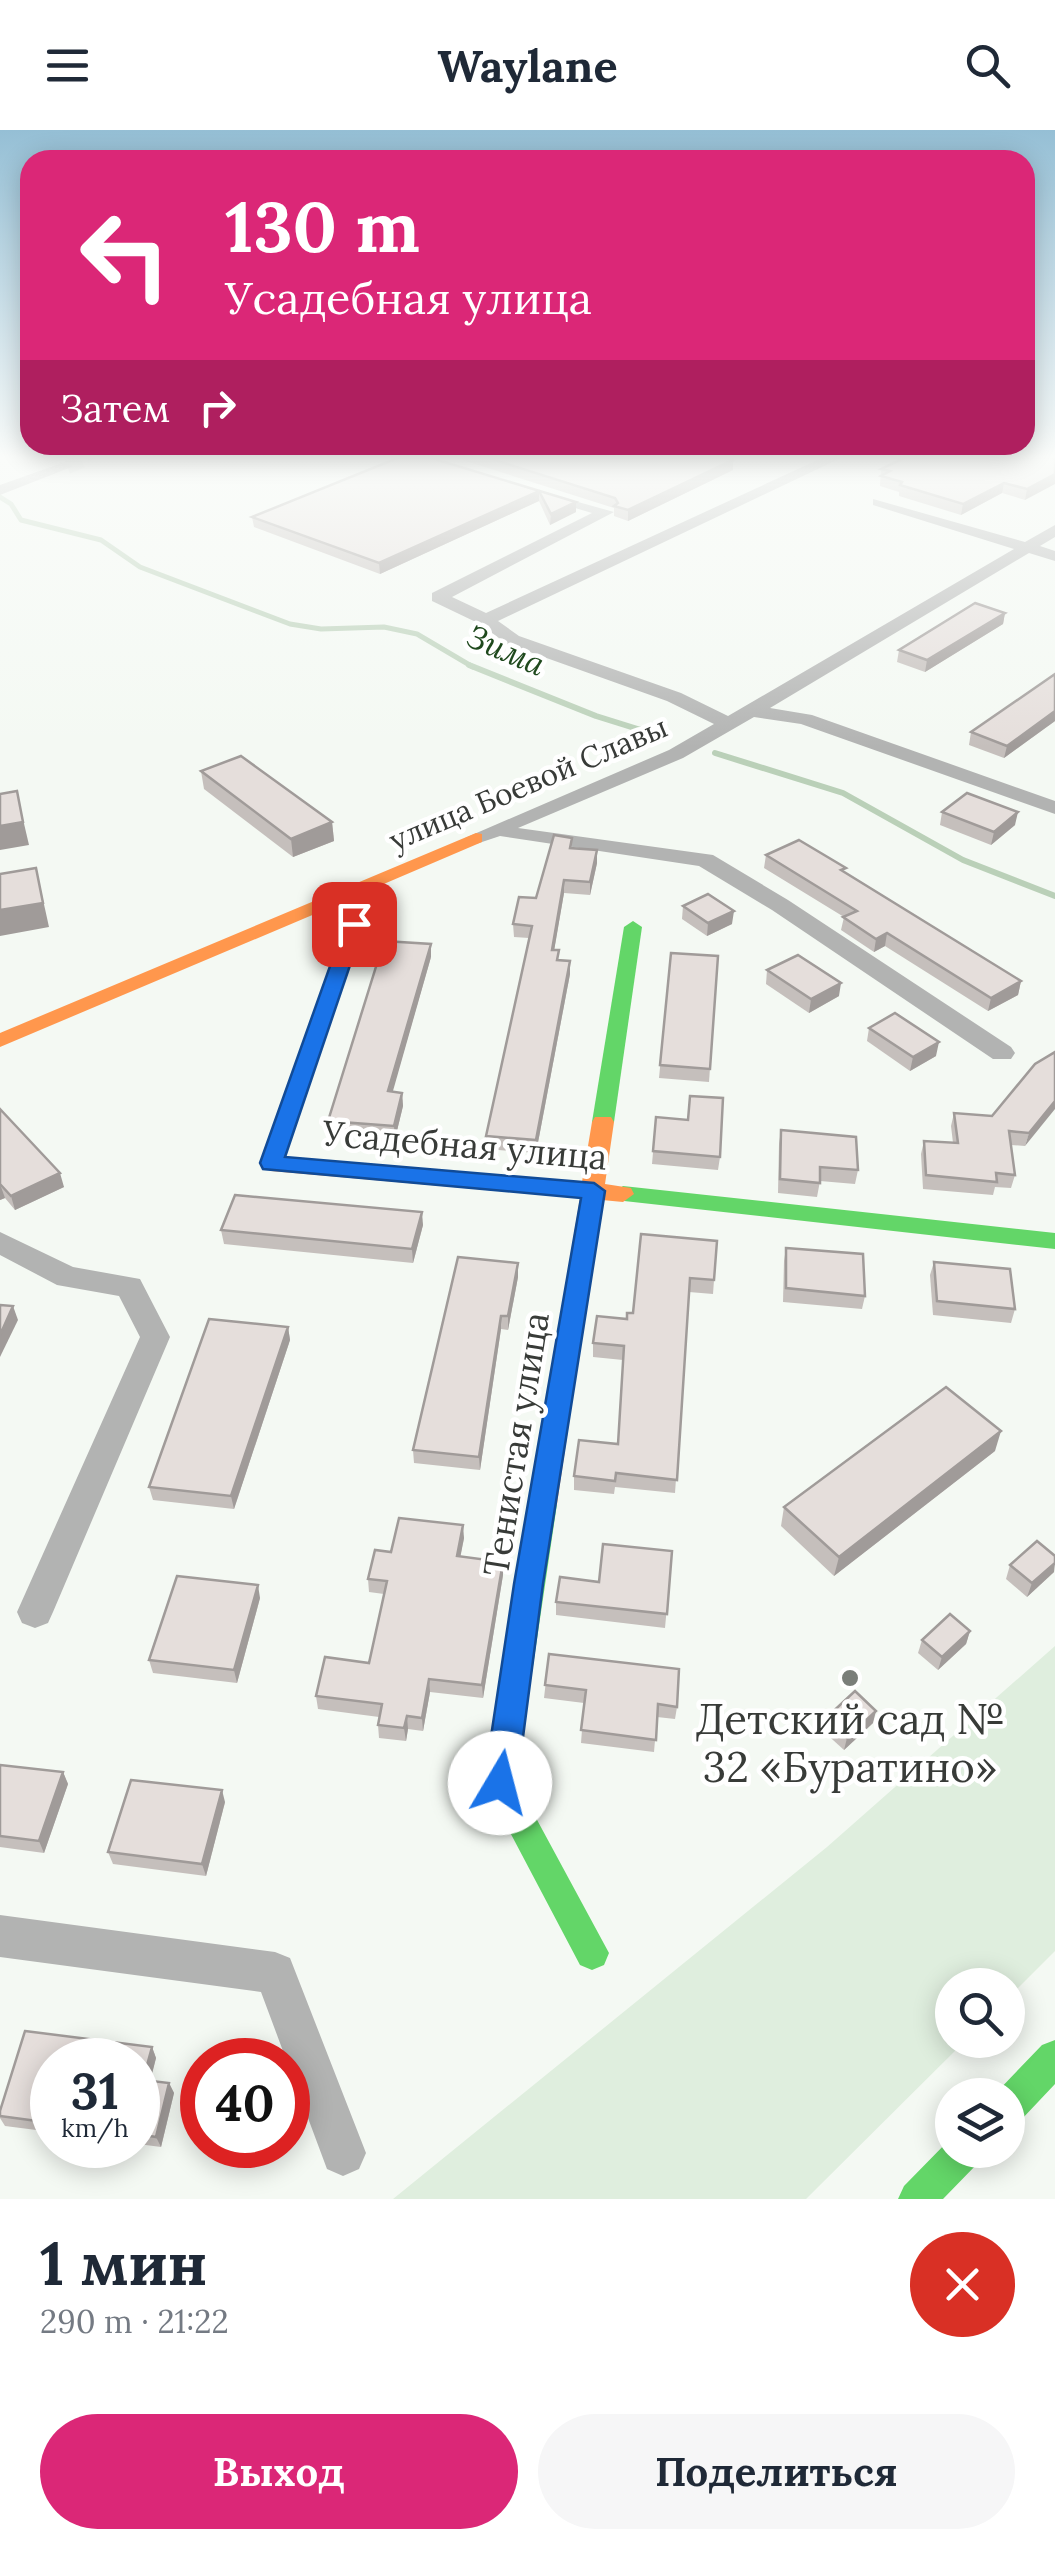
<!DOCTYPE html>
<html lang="ru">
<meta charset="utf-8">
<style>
:root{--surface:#fff;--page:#f6f6f7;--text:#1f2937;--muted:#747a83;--accent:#db2777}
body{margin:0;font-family:Lora,serif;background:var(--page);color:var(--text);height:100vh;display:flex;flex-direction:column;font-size:38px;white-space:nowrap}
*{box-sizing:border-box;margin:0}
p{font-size:32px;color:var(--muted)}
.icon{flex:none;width:55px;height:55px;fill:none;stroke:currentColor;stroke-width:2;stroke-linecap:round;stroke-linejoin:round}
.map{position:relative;height:2069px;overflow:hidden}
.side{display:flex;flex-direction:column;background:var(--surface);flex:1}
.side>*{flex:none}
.banner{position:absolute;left:20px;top:20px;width:1015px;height:305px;border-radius:30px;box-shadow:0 5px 25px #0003;background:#db2777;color:#fff;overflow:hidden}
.buttons{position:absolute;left:935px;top:1838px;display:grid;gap:20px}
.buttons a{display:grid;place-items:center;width:90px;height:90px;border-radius:50%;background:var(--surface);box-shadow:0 5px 25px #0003;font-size:50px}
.speed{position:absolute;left:30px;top:1908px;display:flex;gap:20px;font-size:50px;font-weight:700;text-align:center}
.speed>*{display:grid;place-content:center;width:130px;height:130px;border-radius:50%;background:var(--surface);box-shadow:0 5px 25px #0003;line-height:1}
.speed small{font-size:25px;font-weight:400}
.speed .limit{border:15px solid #d22;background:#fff;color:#111}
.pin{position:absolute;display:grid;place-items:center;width:85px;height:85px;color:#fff;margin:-42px;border-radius:20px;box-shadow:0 5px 15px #0006}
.me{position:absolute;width:110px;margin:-55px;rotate:8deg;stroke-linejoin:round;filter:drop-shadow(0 0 8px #0008)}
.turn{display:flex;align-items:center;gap:35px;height:210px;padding:0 40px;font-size:45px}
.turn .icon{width:130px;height:130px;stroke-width:2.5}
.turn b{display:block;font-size:70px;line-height:85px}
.then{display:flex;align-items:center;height:95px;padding:0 40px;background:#0003;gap:20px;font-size:38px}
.round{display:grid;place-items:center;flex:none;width:105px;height:105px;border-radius:52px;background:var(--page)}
.headline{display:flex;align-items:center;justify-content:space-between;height:170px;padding:0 40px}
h1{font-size:60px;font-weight:700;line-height:75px}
.cta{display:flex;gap:20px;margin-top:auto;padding:20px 40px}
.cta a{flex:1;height:115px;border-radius:60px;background:var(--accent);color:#fff;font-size:40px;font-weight:700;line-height:115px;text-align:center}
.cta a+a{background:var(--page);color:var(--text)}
header{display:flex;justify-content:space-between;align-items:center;height:130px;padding:0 40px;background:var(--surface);font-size:45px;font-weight:700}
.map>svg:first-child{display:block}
</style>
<header><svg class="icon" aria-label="menu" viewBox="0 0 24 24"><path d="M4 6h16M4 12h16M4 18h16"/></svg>Waylane<svg class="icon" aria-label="search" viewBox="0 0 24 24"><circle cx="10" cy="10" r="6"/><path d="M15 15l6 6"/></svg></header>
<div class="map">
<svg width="1055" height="2069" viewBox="0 0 1055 2069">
<rect width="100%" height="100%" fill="#f4f9f3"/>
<path fill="#dfeede" d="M1055 1516V1821L1008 1868V1855H952V1910H966L806 2069H393L827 1717Z"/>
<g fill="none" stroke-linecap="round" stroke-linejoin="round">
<path stroke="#bad0b8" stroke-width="5" d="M0 367 11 374 21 390 101 410 140 437 290 494 321 499 384 497 417 504 473 537"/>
<g stroke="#bad0b8" stroke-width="6">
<path d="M469 535 596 586 660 606"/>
<path d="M715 623 843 663 963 730 1055 766"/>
</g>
<path stroke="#ced3ce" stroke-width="16" stroke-dasharray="16 9" stroke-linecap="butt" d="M67 336 90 327"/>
<g fill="#b2b3b2" fill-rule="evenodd">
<path d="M83 327H98L90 331Z"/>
<path d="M824 327H843L498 491 519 506 681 563 728 586 1014 419 873 375V369L1025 412 1055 395V407L1040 416 1055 421V431L1029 423 770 578 812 585 1055 671V684L801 594 754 587 683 628 518 698 713 725 788 770 1011 917 1015 923 1011 929H993L772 780 699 736 500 706 476 714 465 708 669 620 714 594 667 571 507 514 480 494 432 471V463L592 383 535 366V360L614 382 452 467 486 483Z"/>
<path d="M62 333 74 336 0 365V355Z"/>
<path d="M0 1102 73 1137 140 1149 170 1207 53 1482 48 1493 35 1498 22 1493 17 1482 140 1207 119 1166 57 1155 0 1125Z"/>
<path d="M0 1785 275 1822 290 1828 366 2023 359 2039 343 2046 327 2039 261 1862 0 1827Z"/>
</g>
<g fill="#63d668" fill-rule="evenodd">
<path d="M633 791 642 797 614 992 603 999 592 992 624 797Z"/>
<path d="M623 1056 1055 1103V1119L615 1070 612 1064Z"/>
<path d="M543 1363 553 1366 557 1374 516 1651 609 1823 604 1835 592 1840 580 1835 484 1653 529 1374 533 1366Z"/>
<path d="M1055 1910V1954L1021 1990 1008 1995V1965L995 1964 1042 1915Z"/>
<path d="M952 2007V2020H984L978 2033 943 2069H898L904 2056Z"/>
</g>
<path fill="#ff974d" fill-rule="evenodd" d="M476 703 482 704V712L351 768 359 776 363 794 284 1027 582 1052 592 992 595 987H611L614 992 605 1054 631 1058 634 1064 623 1072 602 1070 557 1374 553 1382 543 1385 533 1382 529 1374 580 1068 271 1041 260 1033 345 794 341 778 336 775 0 917V903Z"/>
</g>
<g fill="#c5bfbc">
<path d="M400 327 576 372V382L550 395 539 371 380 444 254 397 252 387Z"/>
<path d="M453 327H721L733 340 628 391 614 386V378Z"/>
<path d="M887 327H1055L1025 370 1002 363 961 385 899 366V362L880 356 881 339 899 330Z"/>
<path d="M1005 483 1003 494 925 542 897 532 899 520Z"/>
<path d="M1055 591 1004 628 969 615 971 602Z"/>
<path d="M201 641 332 692 334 711 293 727 204 659Z"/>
<path d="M942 682 1015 695 991 715 940 695Z"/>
<path d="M572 718 597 720V733L590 765 564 763 554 820 559 830 570 831V844L536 1023 487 1019 486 1006 529 808 514 807 513 794 536 768Z"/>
<path d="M766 725 845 743 1021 851 1018 865 988 881 885 816 874 822 841 800 844 787 764 738Z"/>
<path d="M683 776 732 794 707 806 682 789Z"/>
<path d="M671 823 718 826 709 952 659 948Z"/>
<path d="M431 827 392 962 402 963 403 976 395 1009 329 1005 328 991Z"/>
<path d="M767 840 839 866 809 883 766 854Z"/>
<path d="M869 898 936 926 910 941 867 911Z"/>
<path d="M1055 922 1025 1016 1011 1015 1015 1045 1011 1058 995 1057 993 1065 923 1059 921 1024 924 1011 953 1013 951 996 954 983 992 986Z"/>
<path d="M0 979 64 1057 15 1080 5 1068 0 1070Z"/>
<path d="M656 987 720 1027 718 1040 652 1034Z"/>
<path d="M781 1000 858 1040 855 1054 820 1051 817 1067 778 1063 779 1014Z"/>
<path d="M423 1095 413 1133 224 1114 221 1100Z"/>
<path d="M641 1104 714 1150 713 1164 689 1162 675 1363 615 1357 614 1364 574 1360V1346L618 1314 623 1230 593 1227V1213L633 1183Z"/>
<path d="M786 1118 865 1166 862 1179 783 1172 784 1131Z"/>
<path d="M934 1132 1015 1179 1011 1193 933 1185 930 1145Z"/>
<path d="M518 1133V1147L508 1200 501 1199 480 1340 414 1333 413 1320Z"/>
<path d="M288 1197 290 1210 234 1379 153 1370 149 1357Z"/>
<path d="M995 1321 834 1446 781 1396 784 1377Z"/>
<path d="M464 1408 460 1427 503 1432V1445L483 1568 430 1562 423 1601 408 1599 406 1611 379 1608 378 1595 379 1587 318 1579 316 1566 369 1533 384 1464 369 1462 368 1449 391 1422Z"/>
<path d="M672 1421 665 1498 556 1485V1472Z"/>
<path d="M1010 1435 1054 1442 1027 1467 1006 1449Z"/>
<path d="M260 1468 237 1553 153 1543 149 1530Z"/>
<path d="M970 1501 966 1514 938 1540 918 1523 922 1510Z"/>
<path d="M549 1524 677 1577 675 1589 657 1587 654 1622 581 1613 584 1573 544 1568Z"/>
<path d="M826 1588 873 1593 844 1620 822 1600Z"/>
<path d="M0 1635 63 1642 68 1654 44 1723 0 1717Z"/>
<path d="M225 1672 206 1746 113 1734 108 1722Z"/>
<path d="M25 1901 152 1917 156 1928 150 1950 169 1953 174 1963 161 2017 138 2014V1930H52V2002L5 1996 0 1988V1981Z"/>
</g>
<g fill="#a09b99">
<path d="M733 330V340L628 391V380Z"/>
<path d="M1055 344V354L1025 370 1027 359Z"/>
<path d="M1004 353 1002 363 961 385 963 374Z"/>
<path d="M539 361V371L380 444 379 433Z"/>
<path d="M576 372V382L550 395 551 384Z"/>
<path d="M1005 483 1003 494 925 542 927 530Z"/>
<path d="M1055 581V591L1004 628 1007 616Z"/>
<path d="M1018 682 1015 695 991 715 994 702Z"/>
<path d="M22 685 29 715 0 720V696Z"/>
<path d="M332 692 334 711 293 727 291 709Z"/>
<path d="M597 720V733L590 765V752Z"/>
<path d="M36 738 49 797 0 806V780Z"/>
<path d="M564 750V763L552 833V820Z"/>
<path d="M734 781 732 794 707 806 708 793Z"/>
<path d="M887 803 885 816 874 822 876 809Z"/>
<path d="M431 814V827L389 975 388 961Z"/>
<path d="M570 831V844L536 1023V1010Z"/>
<path d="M1021 851 1018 865 988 881 991 868Z"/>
<path d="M841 853 839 866 809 883 811 869Z"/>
<path d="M939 912 936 926 910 941 913 927Z"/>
<path d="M402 963 403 976 395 1009 394 996Z"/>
<path d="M1055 971V979L1025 1016 1029 1003Z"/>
<path d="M60 1043 64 1057 15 1080 11 1066Z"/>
<path d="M0 1054 5 1068 0 1070Z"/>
<path d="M422 1082 423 1095 413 1133 412 1119Z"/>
<path d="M518 1133V1147L508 1200V1186Z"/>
<path d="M13 1176 18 1190 0 1227V1205Z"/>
<path d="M501 1186V1199L480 1340 479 1327Z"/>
<path d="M288 1197 290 1210 234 1379 231 1366Z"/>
<path d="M1001 1301 995 1321 834 1446 839 1427Z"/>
<path d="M463 1395 464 1408 458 1439 457 1426Z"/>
<path d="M503 1432V1445L483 1568 482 1555Z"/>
<path d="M1055 1433 1054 1442 1027 1467 1032 1453Z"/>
<path d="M258 1455 260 1468 237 1553 234 1540Z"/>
<path d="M970 1501 966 1514 938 1540 942 1527Z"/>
<path d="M429 1549 430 1562 423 1601 422 1588Z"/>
<path d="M876 1581 873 1593 844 1620 847 1608Z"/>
<path d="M407 1586 408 1599 406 1611 404 1598Z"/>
<path d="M63 1642 68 1654 44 1723 39 1711Z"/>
<path d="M222 1660 225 1672 206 1746 202 1734Z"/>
<path d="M152 1917 156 1928 148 1960 143 1950Z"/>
<path d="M169 1953 174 1963 161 2017 156 2007Z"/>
</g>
<g fill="#e5dedb" stroke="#a09b99" stroke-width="2.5">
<path d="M400 327H428L576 372 551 384 539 361 379 433 252 387Z"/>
<path d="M485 327H721L733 330 628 380 614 376 618 373 615 368Z"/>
<path d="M906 327H1055V344L1027 359 1004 353 963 374 900 355 902 352 881 346 890 341 881 339Z"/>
<path d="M975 473 1005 483 927 530 899 520Z"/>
<path d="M1055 544V581L1007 616 971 602Z"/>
<path d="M241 626 332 692 291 709 201 641Z"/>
<path d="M17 661 23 692 0 696V664Z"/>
<path d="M967 663 1018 682 994 702 942 682Z"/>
<path d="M554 705 572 708 570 718 597 720 590 752 564 750 552 820H559L557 830 570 831 536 1010 486 1006 532 796 513 794 519 767 536 768Z"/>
<path d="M799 710 846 738 841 740 1021 851 991 868 887 803 876 809 843 787 857 781 766 725Z"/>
<path d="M36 738 43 773 0 780V744Z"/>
<path d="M708 764 734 781 708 793 683 776Z"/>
<path d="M384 811 431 814 388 961 402 963 394 996 328 991Z"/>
<path d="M671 823 718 826 710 939 660 935Z"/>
<path d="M798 825 841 853 811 869 767 840Z"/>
<path d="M895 883 939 912 913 927 869 898Z"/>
<path d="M1055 922V971L1029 1003 1009 1001 1015 1045 996 1043 997 1052 926 1045 924 1011 958 1013 954 983 992 986 1035 934Z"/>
<path d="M690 966 723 968 720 1027 653 1021 656 987 688 990Z"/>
<path d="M0 979 60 1043 11 1066 0 1054Z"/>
<path d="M781 1000 856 1007 858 1040 820 1037V1053L780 1049Z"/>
<path d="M235 1065 422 1082 412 1119 221 1100Z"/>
<path d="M641 1104 717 1111 714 1150 690 1148 677 1350 616 1343 615 1351 574 1346 579 1310 618 1314 624 1216 593 1213 597 1186 627 1189V1183H633Z"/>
<path d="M786 1118 863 1124 865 1166 786 1158Z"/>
<path d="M458 1127 518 1133 508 1186H501L479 1327 413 1320Z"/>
<path d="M934 1132 1010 1139 1015 1179 937 1171Z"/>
<path d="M0 1175 13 1176 0 1205Z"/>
<path d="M209 1189 288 1197 231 1366 149 1357Z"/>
<path d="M946 1257 1001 1301 839 1427 784 1377Z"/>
<path d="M399 1388 463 1395 457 1426 503 1432 482 1555 429 1549 422 1588 407 1586 404 1598 378 1595 382 1574 316 1566 325 1527 369 1533 387 1451 368 1449 375 1420 391 1422Z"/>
<path d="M1037 1411 1055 1426V1433L1032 1453 1010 1435Z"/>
<path d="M603 1414 672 1421 667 1484 556 1472 560 1447 599 1452Z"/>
<path d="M177 1446 258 1455 234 1540 149 1530Z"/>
<path d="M950 1484 970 1501 942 1527 922 1510Z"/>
<path d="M549 1524 679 1539 677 1577 658 1574 656 1610 581 1600 586 1560 545 1555Z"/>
<path d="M855 1561 876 1581 847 1608 826 1588Z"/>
<path d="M0 1635 63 1642 39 1711 0 1706Z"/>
<path d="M131 1650 222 1660 202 1734 108 1722Z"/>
<path d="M25 1901 152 1917 143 1950 169 1953 156 2007 138 2004V1930H52V1993L0 1986V1981Z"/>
</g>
<linearGradient id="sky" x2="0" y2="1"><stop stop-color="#95bfd5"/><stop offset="0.53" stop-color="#fafcfa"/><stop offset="1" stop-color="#fafcfa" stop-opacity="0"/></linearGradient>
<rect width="1055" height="617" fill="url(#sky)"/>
<path fill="#1a73e8" stroke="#114b97" stroke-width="2.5" d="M354 788 364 794 285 1027 594 1053 605 1061 543 1454 517 1653 512 1664 500 1668 489 1664 484 1653 514 1454 581 1068 263 1039 260 1033 345 794Z"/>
<circle fill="#7a7e79" stroke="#fff" stroke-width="4" cx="850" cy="1548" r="10"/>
<g text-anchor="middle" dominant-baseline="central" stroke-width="9" stroke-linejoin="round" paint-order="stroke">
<g font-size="30" fill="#383b38" stroke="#fff">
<text transform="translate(528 653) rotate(-23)">улица Боевой Славы</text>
</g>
<g font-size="32" font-style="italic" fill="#1f491d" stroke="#fff">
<text transform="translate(506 520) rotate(23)">Зима</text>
</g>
<g font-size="35" fill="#383b38" stroke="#fff">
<text transform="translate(465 1015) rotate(5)">Усадебная улица</text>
<text transform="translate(516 1314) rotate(-81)">Тенистая улица</text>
</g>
<g font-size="42" fill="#383b38" stroke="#fff">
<text x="850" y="1589">Детский сад №<tspan x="850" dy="48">32 «Буратино»</tspan></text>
</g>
</g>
</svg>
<div class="buttons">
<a><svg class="icon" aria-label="search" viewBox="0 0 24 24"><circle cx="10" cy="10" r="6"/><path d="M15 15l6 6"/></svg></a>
<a><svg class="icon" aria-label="layers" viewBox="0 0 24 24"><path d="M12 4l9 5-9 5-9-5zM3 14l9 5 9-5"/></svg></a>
</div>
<div class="speed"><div>31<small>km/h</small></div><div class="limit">40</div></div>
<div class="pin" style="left:354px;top:794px;background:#d93025"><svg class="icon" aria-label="arrive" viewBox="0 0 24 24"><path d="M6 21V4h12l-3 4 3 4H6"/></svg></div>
<svg class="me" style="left:500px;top:1653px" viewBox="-20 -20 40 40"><circle r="19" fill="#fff"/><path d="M0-13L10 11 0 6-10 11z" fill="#1a73e8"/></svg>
<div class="banner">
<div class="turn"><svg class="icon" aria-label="left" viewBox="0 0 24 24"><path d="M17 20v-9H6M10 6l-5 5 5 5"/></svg><div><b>130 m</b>Усадебная улица</div></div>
<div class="then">Затем<svg class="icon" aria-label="right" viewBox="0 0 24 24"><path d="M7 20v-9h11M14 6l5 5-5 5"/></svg></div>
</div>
</div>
<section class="side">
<div class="headline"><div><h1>1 мин</h1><p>290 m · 21:22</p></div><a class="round" style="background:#d93025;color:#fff"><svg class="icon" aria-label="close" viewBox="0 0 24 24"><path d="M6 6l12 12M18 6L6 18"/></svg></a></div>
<div class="cta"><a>Выход</a><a>Поделиться</a></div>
</section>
